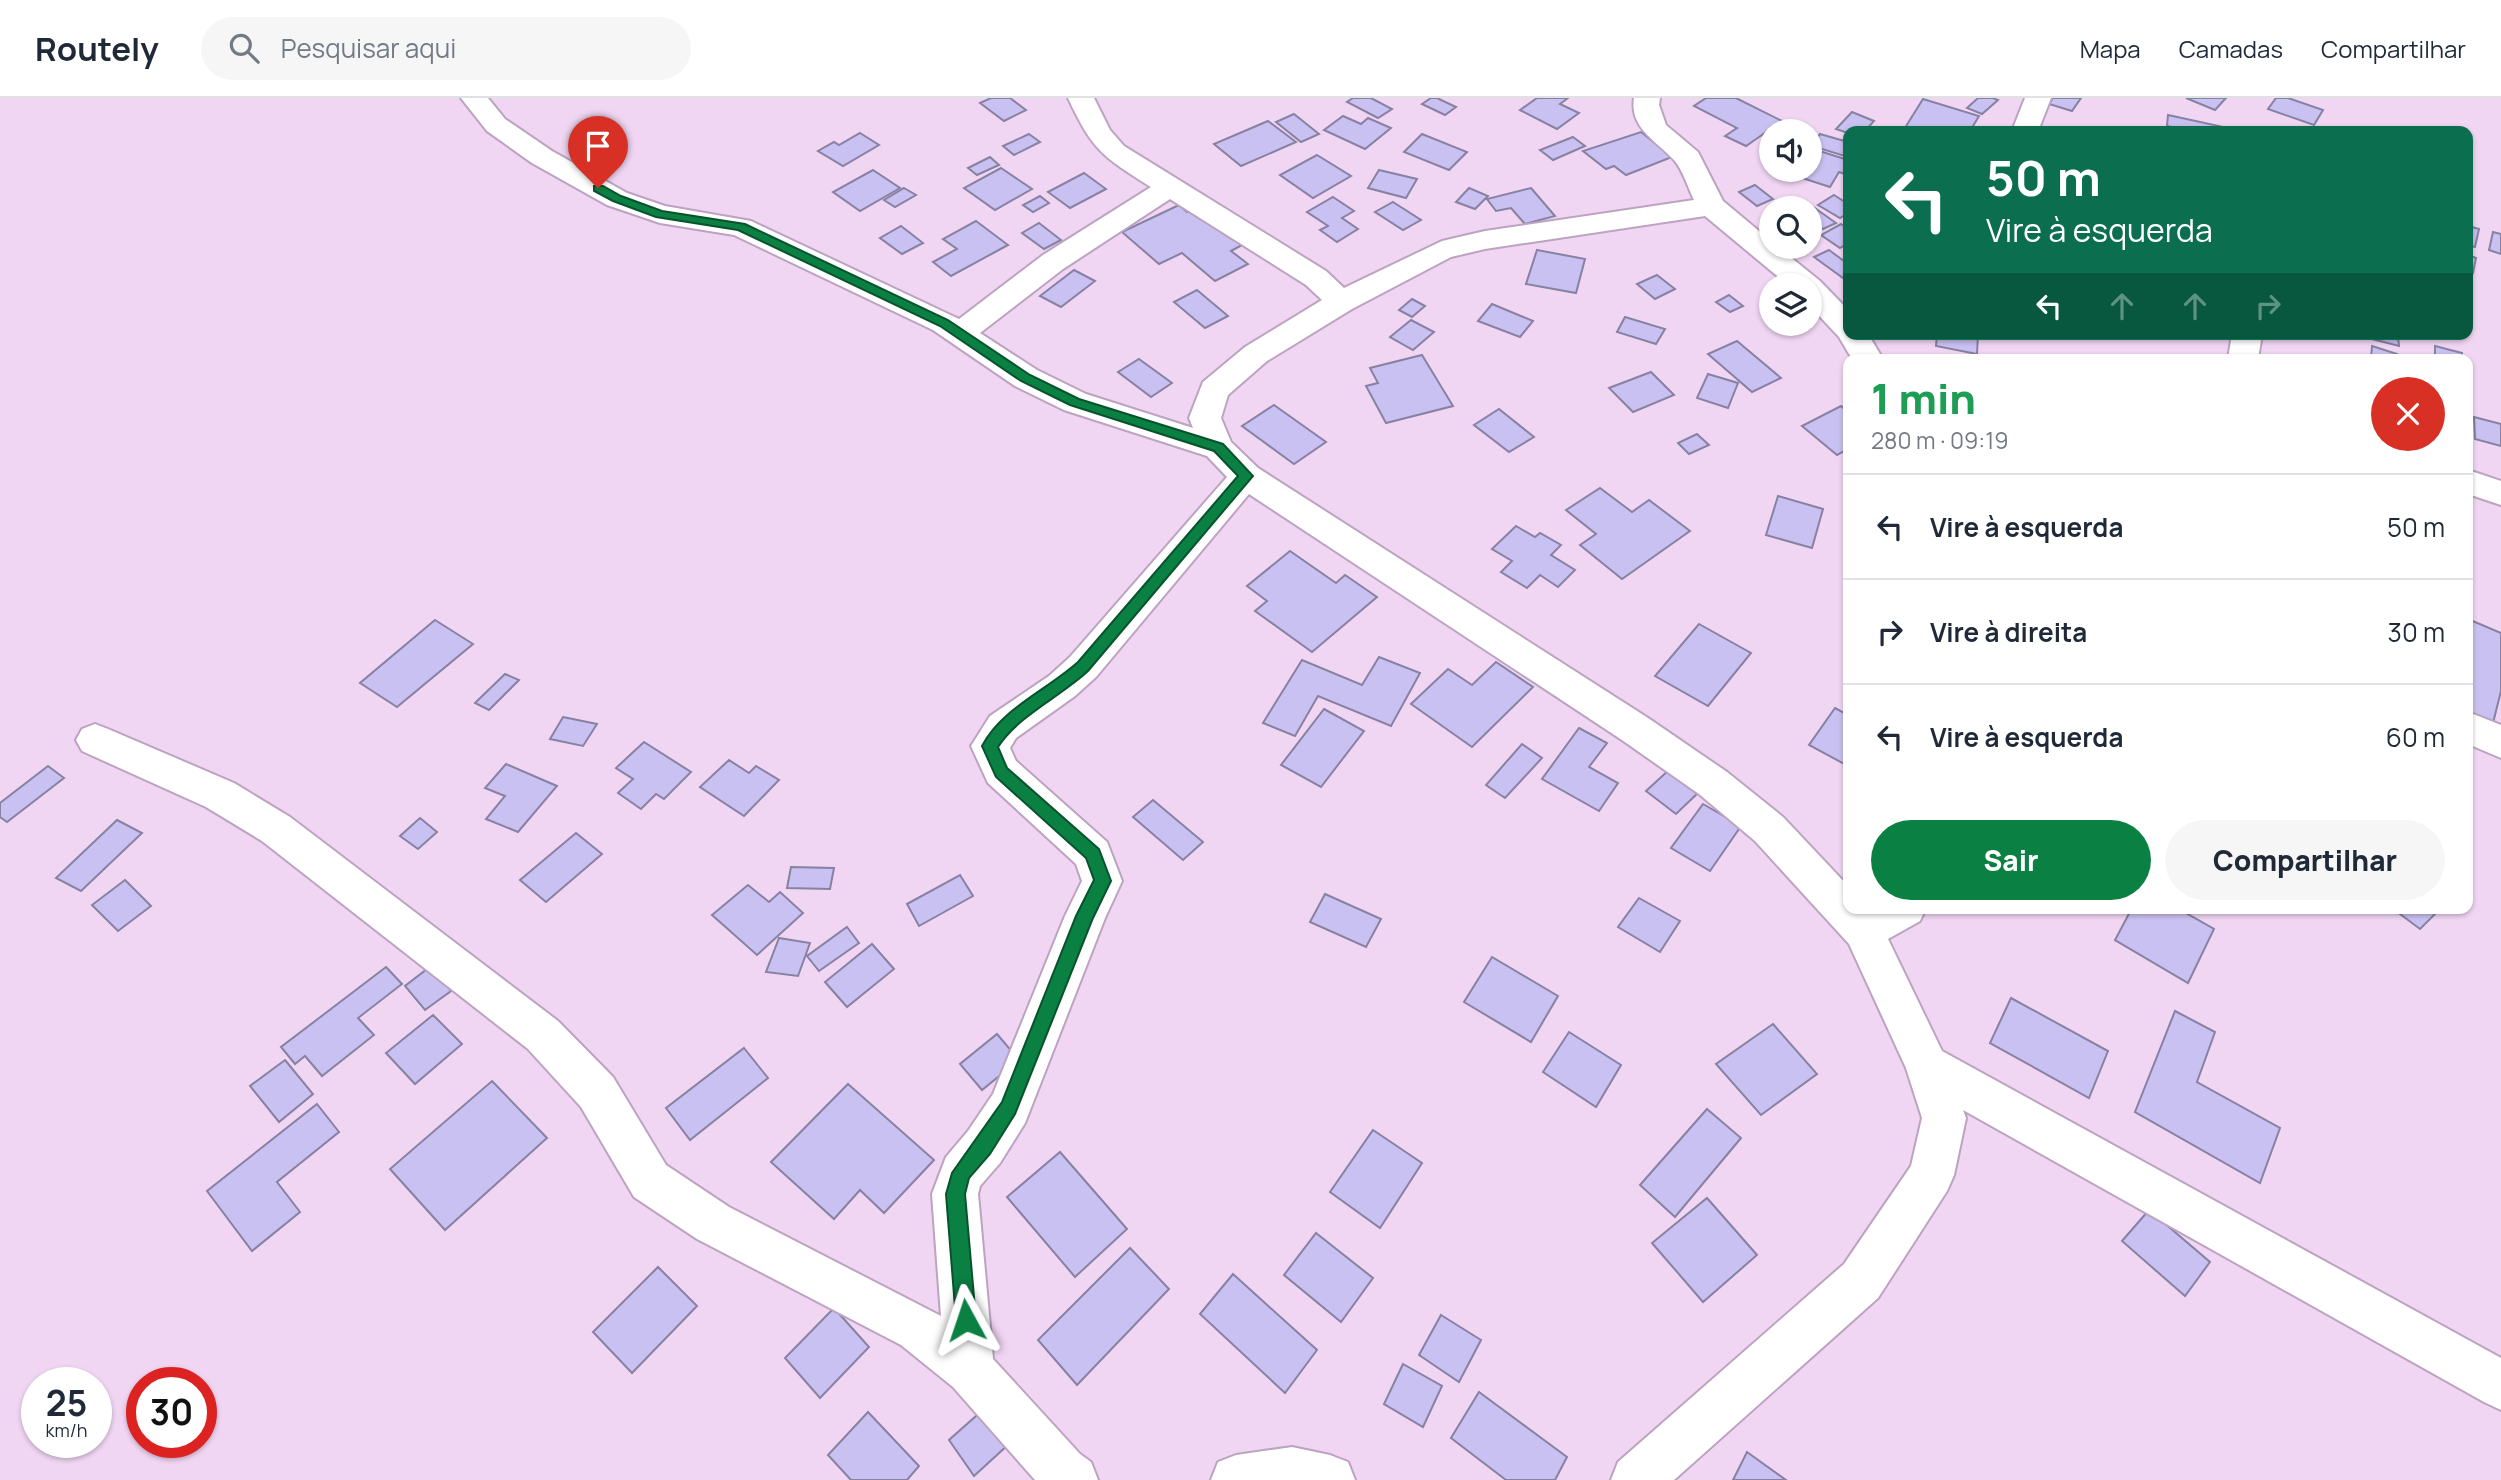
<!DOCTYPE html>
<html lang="pt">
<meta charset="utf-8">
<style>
:root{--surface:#fff;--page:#f6f6f7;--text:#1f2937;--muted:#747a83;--line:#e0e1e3;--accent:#0b8043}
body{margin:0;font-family:Manrope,sans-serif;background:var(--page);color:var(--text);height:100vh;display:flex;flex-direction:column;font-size:26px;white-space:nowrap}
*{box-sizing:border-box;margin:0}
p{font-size:23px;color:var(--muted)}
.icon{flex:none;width:38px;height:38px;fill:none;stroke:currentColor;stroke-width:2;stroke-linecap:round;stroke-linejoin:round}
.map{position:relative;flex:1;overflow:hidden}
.drawer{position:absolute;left:1843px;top:256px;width:630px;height:560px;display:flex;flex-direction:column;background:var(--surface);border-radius:14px;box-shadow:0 2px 5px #0004}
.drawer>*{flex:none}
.top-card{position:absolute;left:1843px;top:28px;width:630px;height:214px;border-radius:14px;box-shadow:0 2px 5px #0004;background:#0b6e4f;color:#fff;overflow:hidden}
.buttons{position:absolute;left:1759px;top:21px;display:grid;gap:14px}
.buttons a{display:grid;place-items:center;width:63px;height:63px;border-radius:50%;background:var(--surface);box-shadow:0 2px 5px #0004;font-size:35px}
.speed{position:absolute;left:21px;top:1269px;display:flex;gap:14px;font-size:35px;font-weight:700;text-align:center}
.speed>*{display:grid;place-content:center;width:91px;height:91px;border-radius:50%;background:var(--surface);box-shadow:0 2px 5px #0004;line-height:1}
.speed small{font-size:18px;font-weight:400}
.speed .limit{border:10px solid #d22;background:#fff;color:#111}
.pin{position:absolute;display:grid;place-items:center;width:60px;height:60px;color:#fff;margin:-72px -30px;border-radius:50% 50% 50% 0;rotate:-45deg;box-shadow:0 0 7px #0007}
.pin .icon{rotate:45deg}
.me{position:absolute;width:77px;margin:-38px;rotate:355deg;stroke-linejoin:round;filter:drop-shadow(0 0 5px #0008)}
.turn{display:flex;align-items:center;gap:24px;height:147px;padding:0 28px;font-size:32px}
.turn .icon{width:91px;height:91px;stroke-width:2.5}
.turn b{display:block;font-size:49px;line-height:60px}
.lanes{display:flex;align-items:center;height:66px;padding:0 28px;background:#0003;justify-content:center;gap:35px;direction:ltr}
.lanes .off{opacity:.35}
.round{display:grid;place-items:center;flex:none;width:74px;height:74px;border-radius:37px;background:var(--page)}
.head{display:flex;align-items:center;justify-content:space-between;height:119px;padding:0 28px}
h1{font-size:42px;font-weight:800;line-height:52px;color:#1e9e55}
.button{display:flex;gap:14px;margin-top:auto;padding:14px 28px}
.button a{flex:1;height:80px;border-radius:42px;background:var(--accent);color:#fff;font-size:28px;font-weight:800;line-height:80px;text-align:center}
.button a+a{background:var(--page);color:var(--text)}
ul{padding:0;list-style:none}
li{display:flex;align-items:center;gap:21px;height:105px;padding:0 28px;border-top:2px solid var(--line)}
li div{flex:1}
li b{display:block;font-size:26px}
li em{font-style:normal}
header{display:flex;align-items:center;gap:42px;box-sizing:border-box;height:98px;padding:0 35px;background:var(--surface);border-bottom:2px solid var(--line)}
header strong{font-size:33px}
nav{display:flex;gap:38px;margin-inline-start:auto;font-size:24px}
.search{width:490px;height:63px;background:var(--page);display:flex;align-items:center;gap:18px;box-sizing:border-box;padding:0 24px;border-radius:38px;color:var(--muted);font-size:26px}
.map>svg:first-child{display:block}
</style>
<header>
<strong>Routely</strong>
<div class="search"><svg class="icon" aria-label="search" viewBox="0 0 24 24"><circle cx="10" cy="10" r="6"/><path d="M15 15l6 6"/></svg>Pesquisar aqui</div>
<nav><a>Mapa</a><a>Camadas</a><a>Compartilhar</a></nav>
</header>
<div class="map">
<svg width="2501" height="1382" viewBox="0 0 2501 1382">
<rect width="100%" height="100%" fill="#f1d6f4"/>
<g fill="#cac1f3" stroke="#8781a2" stroke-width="2">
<path d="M991 0H1010L1026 12 1004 23 980 5Z"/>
<path d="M1353 0H1371L1392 11 1378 20 1347 4Z"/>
<path d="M1431 0H1437L1456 9 1445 17 1422 6Z"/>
<path d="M1537 0H1568L1560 6 1579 15 1557 31 1520 12Z"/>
<path d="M1706 0H1736L1782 23 1746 48 1725 38 1737 30 1694 8Z"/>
<path d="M1978 0H1993L1998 2 1982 16 1967 10Z"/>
<path d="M2053 0H2081L2072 13 2049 6Z"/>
<path d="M2186 0H2226L2215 12Z"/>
<path d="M2276 0H2288L2323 12 2314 27 2268 11Z"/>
<path d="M1923 1 1979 18 1970 33H1903Z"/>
<path d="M1852 14 1874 23 1865 33 1848 35 1836 31Z"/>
<path d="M1294 16 1319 36 1301 44 1276 24Z"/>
<path d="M2168 17 2228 30V33H2182V31L2167 28Z"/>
<path d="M1343 18 1361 26 1368 20 1391 30 1365 51 1324 32Z"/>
<path d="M1268 23 1296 44 1241 68 1214 46Z"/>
<path d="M1641 34 1672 59 1626 77 1614 68 1606 71 1583 53Z"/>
<path d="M860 35 879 47 843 68 818 53 834 44 839 47Z"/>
<path d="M1029 36 1040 44 1014 57 1003 48Z"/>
<path d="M1422 36 1467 54 1449 72 1404 54Z"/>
<path d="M1820 36 1848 44V59L1812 48Z"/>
<path d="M1573 39 1585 48 1553 62 1540 52Z"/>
<path d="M1810 50 1848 62V77L1839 74 1830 89 1799 79 1804 72H1810Z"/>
<path d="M1317 57 1351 78 1313 100 1280 77Z"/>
<path d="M990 59 999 67 977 77 968 70Z"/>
<path d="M1001 70 1032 91 995 112 964 90Z"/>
<path d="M873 72 900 90 860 113 833 94Z"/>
<path d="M1379 72 1417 81 1406 100 1368 90Z"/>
<path d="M1084 75 1106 91 1070 110 1048 94Z"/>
<path d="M1755 87 1773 101 1757 108 1739 94Z"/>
<path d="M904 90 916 97 895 109 884 102Z"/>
<path d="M1469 90 1488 98 1475 111 1456 104Z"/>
<path d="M1531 90 1555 118 1525 126 1511 110 1496 113 1487 101Z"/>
<path d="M1834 97 1848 106V115L1840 120 1818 107Z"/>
<path d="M1040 98 1049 105 1033 114 1023 107Z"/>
<path d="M1333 99 1354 113 1342 120 1358 131 1337 144 1320 132 1328 128 1307 114Z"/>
<path d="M1393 104 1421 122 1403 132 1375 114Z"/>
<path d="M1179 107 1187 114 1196 110 1242 147 1231 153 1248 166 1215 183 1182 155 1159 166 1122 134Z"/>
<path d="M1812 108 1836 125 1823 131 1814 125 1810 127 1808 110Z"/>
<path d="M976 123 1008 147 951 178 933 164 957 151 943 141Z"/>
<path d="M1039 125 1061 142 1044 151 1022 135Z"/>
<path d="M1841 126 1848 131V145L1840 150 1821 137Z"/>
<path d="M901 128 923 145 902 156 880 140Z"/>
<path d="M2468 128 2479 131 2475 149 2468 147Z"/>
<path d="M2493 134 2501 136V156L2489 152Z"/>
<path d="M1537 152 1585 161 1576 195 1526 186Z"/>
<path d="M1829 152 1848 166V177L1843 180 1814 159Z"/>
<path d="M2468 157 2476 160 2473 175 2468 174Z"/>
<path d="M1074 172 1095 183 1061 209 1040 198Z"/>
<path d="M1657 177 1675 191 1655 201 1637 186Z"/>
<path d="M1197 192 1228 218 1205 230 1174 204Z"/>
<path d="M1729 197 1743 208 1730 214 1716 204Z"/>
<path d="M1412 201 1425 208 1412 219 1399 212Z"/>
<path d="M1492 206 1533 223 1520 239 1478 223Z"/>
<path d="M1625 219 1665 231 1656 246 1617 234Z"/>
<path d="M1411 222 1434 234 1413 252 1390 239Z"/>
<path d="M1937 236H1978L1977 256 1936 248Z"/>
<path d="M2375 236 2398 239 2399 248 2372 241Z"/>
<path d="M1737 243 1781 280 1752 294 1708 256Z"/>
<path d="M2372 248 2397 256V261H2371Z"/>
<path d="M2435 248 2462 255 2461 261H2435Z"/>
<path d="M1422 257 1453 308 1386 325 1366 288 1378 285 1370 270Z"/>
<path d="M1139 261 1172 285 1151 299 1118 274Z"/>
<path d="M1651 274 1674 297 1633 314 1609 290Z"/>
<path d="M1708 276 1738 285 1728 310 1697 300Z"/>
<path d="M1274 307 1326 344 1294 366 1242 328Z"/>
<path d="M1841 308 1848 314V351L1837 357 1802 328Z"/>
<path d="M1499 311 1534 339 1509 354 1474 327Z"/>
<path d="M2474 319 2501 326V348L2475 341Z"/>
<path d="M1697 336 1709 347 1689 356 1678 345Z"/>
<path d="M1600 390 1632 414 1649 402 1690 433 1622 481 1580 447 1596 436 1566 412Z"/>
<path d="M1778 398 1823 411 1812 450 1766 437Z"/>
<path d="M1516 428 1535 439 1540 435 1561 447 1551 457 1575 472 1558 489 1540 477 1527 490 1501 474 1512 463 1492 451Z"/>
<path d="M1290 453 1336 485 1345 477 1377 499 1312 554 1255 513 1267 503 1247 488Z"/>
<path d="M2468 521 2501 535V593L2493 625 2468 614Z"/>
<path d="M435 522 473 546 397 609 360 585Z"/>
<path d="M1699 526 1751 555 1708 608 1655 578Z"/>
<path d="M1379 559 1420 575 1391 628 1318 598 1295 638 1263 625 1302 562 1362 587Z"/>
<path d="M1496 564 1533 589 1472 649 1411 606 1448 571 1472 587Z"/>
<path d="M505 576 519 582 489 612 475 605Z"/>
<path d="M1835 610 1848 617V668L1809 647Z"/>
<path d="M1324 611 1364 633 1321 689 1281 667Z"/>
<path d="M563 619 597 626 583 648 550 641Z"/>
<path d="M1579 630 1607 645 1589 669 1618 685 1599 713 1542 681Z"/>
<path d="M644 644 691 674 664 701 656 696 641 711 618 695 633 681 616 670Z"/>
<path d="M1522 646 1542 660 1505 700 1486 687Z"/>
<path d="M729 662 749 675 756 668 779 682 744 718 700 689Z"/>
<path d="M506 666 557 688 518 734 486 721 505 698 485 690Z"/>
<path d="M48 668 64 680 7 724 0 719V705Z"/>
<path d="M1671 670 1701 692 1676 716 1646 693Z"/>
<path d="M1153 702 1203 744 1183 762 1133 719Z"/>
<path d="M1703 706 1741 728 1710 773 1671 750Z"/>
<path d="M420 720 437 734 418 751 400 738Z"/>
<path d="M117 722 142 735 81 793 56 780Z"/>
<path d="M576 735 602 756 546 804 520 782Z"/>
<path d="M791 769 834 770 830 791 787 790Z"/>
<path d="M960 777 973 798 919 828 907 806Z"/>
<path d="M125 782 151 808 118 833 92 807Z"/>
<path d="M748 787 769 804 780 794 803 815 757 857 712 817Z"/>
<path d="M1325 796 1381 821 1366 849 1310 824Z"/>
<path d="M1639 800 1680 823 1660 854 1618 829Z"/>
<path d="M2132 810H2177L2214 831 2188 885 2115 842Z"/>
<path d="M2392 810H2441L2420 831Z"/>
<path d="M847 829 859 845 819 873 807 858Z"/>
<path d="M779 840 810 845 798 878 766 874Z"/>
<path d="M872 846 894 871 847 909 825 884Z"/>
<path d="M1492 859 1558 898 1531 944 1464 904Z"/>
<path d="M431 868 451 893 425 912 405 888Z"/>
<path d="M386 869 402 886 358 920 374 937 322 978 305 958 295 966 281 949Z"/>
<path d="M2011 900 2108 953 2089 1000 1990 945Z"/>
<path d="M2175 913 2215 934 2197 984 2280 1030 2260 1085 2135 1014Z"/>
<path d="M433 917 462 946 415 986 386 955Z"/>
<path d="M1773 926 1817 976 1761 1017 1716 966Z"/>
<path d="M1569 934 1621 967 1596 1009 1543 974Z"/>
<path d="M997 936 1019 962 982 992 960 966Z"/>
<path d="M744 950 768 980 690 1042 666 1010Z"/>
<path d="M285 962 313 996 279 1024 250 988Z"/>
<path d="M492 983 547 1040 445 1132 390 1071Z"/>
<path d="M848 986 934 1062 884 1115 860 1092 834 1121 771 1064Z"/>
<path d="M317 1006 339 1034 277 1084 300 1114 252 1153 207 1093Z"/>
<path d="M1707 1011 1741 1040 1675 1119 1640 1087Z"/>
<path d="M1373 1032 1422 1065 1380 1130 1330 1094Z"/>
<path d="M1060 1054 1127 1131 1075 1179 1007 1099Z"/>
<path d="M1707 1100 1757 1157 1703 1204 1652 1145Z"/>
<path d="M2149 1112 2210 1164 2185 1198 2122 1143Z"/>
<path d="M1316 1135 1373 1180 1341 1224 1284 1177Z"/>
<path d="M1130 1150 1169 1191 1077 1287 1038 1242Z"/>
<path d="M658 1169 697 1208 632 1275 593 1234Z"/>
<path d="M1233 1176 1317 1252 1285 1295 1200 1216Z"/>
<path d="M834 1210 869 1249 820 1300 785 1260Z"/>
<path d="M1441 1217 1481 1242 1459 1284 1419 1257Z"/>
<path d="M1403 1266 1442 1288 1423 1329 1384 1306Z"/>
<path d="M1479 1294 1567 1359 1555 1382H1506L1451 1340Z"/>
<path d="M985 1310 1010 1345 974 1378 949 1342Z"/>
<path d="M868 1314 919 1368 907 1382H851L828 1357Z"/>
<path d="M1747 1354 1786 1382H1733Z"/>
</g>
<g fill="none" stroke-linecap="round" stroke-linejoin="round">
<g stroke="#bca3c0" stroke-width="4">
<g id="minor">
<path d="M461 0H488L505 21 552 53 627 95 665 108 751 123 959 221 1043 157 1151 89C1102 58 1093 53 1068 0H1094L1110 32 1124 48 1326 173 1344 190 1442 143 1485 133 1694 102C1688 90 1683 72 1674 62 1657 43 1629 30 1634 0H1660L1659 7 1666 27 1698 54 1723 103 1771 143V149H1778L1820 183 1848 212V236H1868L1883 261H1852L1839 239 1810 208V187H1788L1705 118 1485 151 1451 159 1352 211 1267 263 1228 297 1221 320 1231 344 1258 370 1648 620 1727 674 1783 719 1848 788V810H1926L1920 823 1888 841 1942 953 2501 1260V1312L2484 1304 1963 1012 1966 1020 1954 1077 1947 1093 1878 1200 1674 1382H1611L1618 1364 1844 1166 1911 1068 1922 1020 1906 970 1849 846 1755 743 1699 696 1622 642 1249 396 1096 579 1075 598 1016 640 1010 650 1016 663 1107 744 1122 783 1105 820 1025 1025 1000 1065 980 1088 978 1096 993 1261 1080 1356 1091 1364 1098 1382H1035L953 1289 901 1247 697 1141 634 1099 581 1009 528 951 262 743 206 709 82 653 76 642 82 631 95 626 108 631 234 685 290 719 558 923 613 979 666 1067 729 1109 941 1218 932 1096 946 1059 968 1033 993 996 1065 818 1082 783 1076 766 988 685 971 648 990 618 1049 578 1070 559 1227 379 1207 358 1064 312 1015 288 933 232 734 137 660 125 607 107 532 65 487 33ZM1170 101 1306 187 1322 202 1245 249 1203 284 1189 320 1193 330 1086 296 1037 272 980 235 1063 171Z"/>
<path d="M2025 0H2051L2038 33H2012Z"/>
<path d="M2232 236H2262L2258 261H2228Z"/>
<path d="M2468 372 2501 383V407L2468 396Z"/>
<path d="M2468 614 2501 627V660L2468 646Z"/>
<path d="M1292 1349 1330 1357 1348 1364 1355 1382H1211L1218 1364 1236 1357Z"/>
</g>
</g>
<use href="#minor" fill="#fff" fill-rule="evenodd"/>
</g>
<path fill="#0b8043" stroke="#07532c" stroke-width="2" d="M594 88H603L621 98 662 113 745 126 948 222 1030 277 1079 301 1223 346 1253 378 1088 573C1060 599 1019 617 998 649L1007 670 1099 751 1111 783 1093 820 1015 1016 990 1056 969 1080 965 1096 976 1222 973 1229 966 1232 959 1229 956 1222 946 1096 952 1075 1002 1004 1076 818 1094 782 1086 760 996 679 982 648C1001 611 1047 592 1078 564L1238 378 1214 353 1070 307 1021 283 940 228 738 132 656 119 613 103 594 93Z"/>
</svg>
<div class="buttons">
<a><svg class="icon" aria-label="sound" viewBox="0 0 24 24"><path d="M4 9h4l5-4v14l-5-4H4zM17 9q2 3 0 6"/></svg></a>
<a><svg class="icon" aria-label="search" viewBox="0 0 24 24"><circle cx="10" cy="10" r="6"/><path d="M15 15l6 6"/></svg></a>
<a><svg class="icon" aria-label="layers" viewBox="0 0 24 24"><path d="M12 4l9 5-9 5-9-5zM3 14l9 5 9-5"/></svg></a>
</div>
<div class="speed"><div>25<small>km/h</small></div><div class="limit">30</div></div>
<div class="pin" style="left:598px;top:90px;background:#d93025"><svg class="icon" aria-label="arrive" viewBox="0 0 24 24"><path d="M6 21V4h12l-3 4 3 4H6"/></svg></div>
<svg class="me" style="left:966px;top:1222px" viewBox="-20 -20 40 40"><path d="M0-17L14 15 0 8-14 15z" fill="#0b8043" stroke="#fff" stroke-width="4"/></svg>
<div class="top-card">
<div class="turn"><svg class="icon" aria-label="left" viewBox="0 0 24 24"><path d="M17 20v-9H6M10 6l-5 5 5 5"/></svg><div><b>50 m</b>Vire à esquerda</div></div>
<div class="lanes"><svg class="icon" aria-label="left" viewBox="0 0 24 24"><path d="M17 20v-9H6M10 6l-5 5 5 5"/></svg><svg class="icon off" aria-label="ahead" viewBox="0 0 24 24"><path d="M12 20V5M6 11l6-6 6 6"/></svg><svg class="icon off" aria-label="ahead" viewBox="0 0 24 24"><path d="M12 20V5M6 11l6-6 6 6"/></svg><svg class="icon off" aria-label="right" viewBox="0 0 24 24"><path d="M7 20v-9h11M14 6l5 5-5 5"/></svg></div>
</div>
<section class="drawer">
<div class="head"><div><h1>1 min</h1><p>280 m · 09:19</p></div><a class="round" style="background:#d93025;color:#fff"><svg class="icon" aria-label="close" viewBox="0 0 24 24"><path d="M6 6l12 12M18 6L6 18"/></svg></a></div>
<ul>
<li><svg class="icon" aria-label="left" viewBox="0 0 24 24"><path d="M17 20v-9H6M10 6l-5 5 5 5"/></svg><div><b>Vire à esquerda</b></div><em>50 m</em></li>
<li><svg class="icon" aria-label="right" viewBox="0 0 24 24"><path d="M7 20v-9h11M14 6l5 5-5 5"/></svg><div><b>Vire à direita</b></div><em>30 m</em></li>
<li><svg class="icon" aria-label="left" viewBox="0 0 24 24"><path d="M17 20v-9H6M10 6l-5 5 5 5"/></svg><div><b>Vire à esquerda</b></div><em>60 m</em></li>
</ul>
<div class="button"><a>Sair</a><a>Compartilhar</a></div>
</section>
</div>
